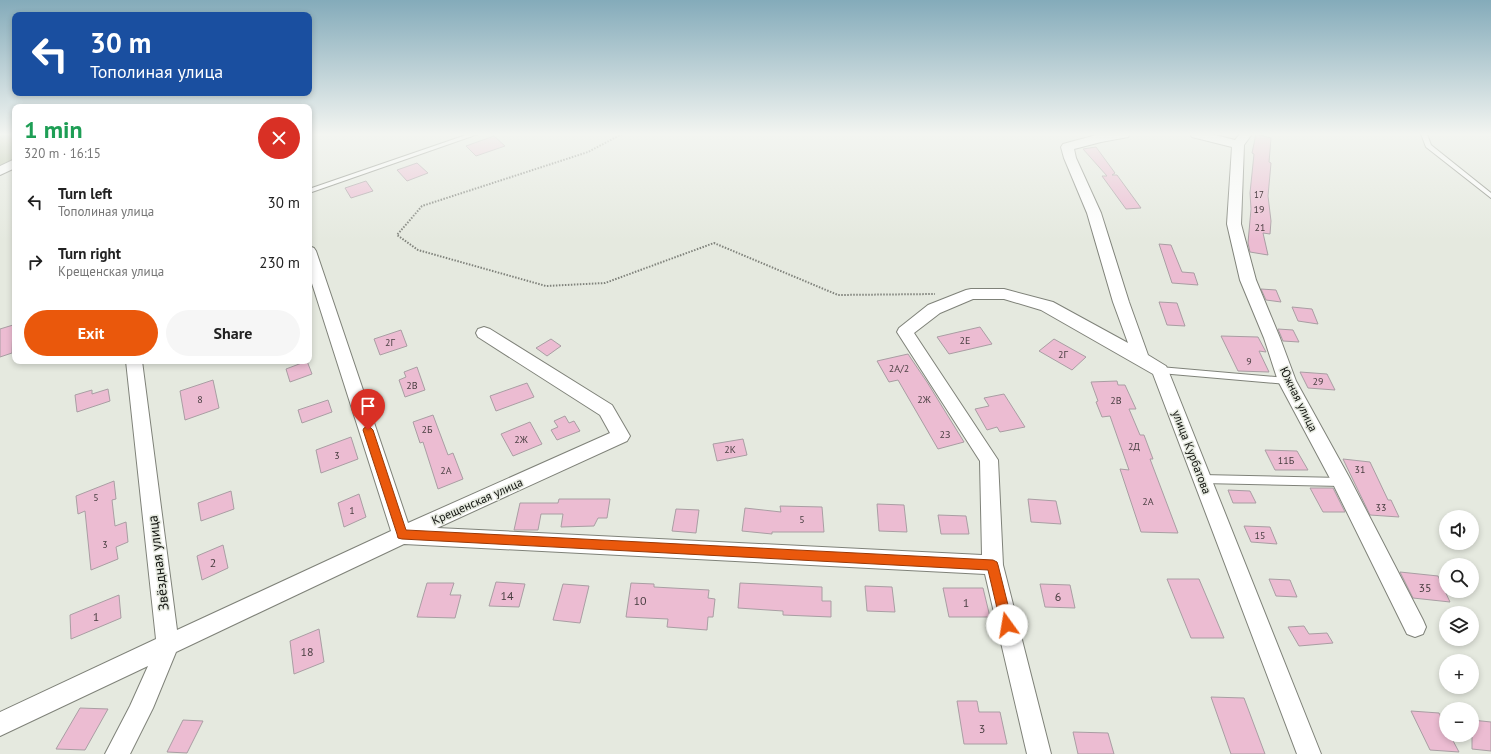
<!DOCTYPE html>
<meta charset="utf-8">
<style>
:root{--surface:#fff;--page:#f6f6f6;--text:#222;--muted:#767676;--accent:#ea580c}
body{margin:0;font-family:"PT Sans",sans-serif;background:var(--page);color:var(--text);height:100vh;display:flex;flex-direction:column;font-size:15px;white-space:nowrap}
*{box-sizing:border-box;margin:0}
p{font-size:13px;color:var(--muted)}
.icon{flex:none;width:22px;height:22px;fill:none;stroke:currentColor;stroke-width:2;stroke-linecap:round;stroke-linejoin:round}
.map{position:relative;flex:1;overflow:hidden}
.panel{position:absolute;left:12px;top:104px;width:300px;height:260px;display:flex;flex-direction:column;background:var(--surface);border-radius:8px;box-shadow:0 2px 6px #0003}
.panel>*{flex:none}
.banner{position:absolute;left:12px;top:12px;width:300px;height:84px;border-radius:8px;box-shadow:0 2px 6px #0003;background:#1a4fa0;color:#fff;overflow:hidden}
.fabs{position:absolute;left:1439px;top:510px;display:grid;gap:8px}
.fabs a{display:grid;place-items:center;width:40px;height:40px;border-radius:50%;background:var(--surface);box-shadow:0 2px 6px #0003;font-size:20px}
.pin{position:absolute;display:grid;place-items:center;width:34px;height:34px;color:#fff;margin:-41px -17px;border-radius:50% 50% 50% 0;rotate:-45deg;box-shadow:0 0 4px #0007}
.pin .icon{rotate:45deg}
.me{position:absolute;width:44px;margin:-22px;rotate:347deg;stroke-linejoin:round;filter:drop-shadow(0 0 3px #0008)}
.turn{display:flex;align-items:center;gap:14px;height:84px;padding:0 12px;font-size:18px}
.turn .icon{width:52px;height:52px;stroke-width:2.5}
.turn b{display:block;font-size:28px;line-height:34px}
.round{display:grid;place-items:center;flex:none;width:42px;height:42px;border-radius:21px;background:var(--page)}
.headline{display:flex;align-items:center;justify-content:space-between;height:68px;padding:0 12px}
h1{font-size:24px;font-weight:600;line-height:30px;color:#1e9e55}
.cta{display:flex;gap:8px;margin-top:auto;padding:8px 12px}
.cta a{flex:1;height:46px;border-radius:24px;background:var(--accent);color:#fff;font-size:16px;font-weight:600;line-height:46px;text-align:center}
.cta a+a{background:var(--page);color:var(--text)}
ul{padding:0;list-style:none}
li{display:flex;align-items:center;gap:12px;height:60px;padding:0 12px}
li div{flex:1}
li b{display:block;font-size:15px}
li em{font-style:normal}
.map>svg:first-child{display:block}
</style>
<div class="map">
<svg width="1491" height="754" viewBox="0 0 1491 754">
<rect width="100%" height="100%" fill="#e5e9df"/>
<path fill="#b4bfa1" d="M0 134H15V158L5 164 0 165Z"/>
<g fill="#ecbcd2" stroke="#a99ea3">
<path d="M1256 134 1271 138 1269 162 1271 163 1268 196 1271 221 1270 234 1263 233 1268 255 1250 252 1248 243 1251 209 1250 193 1254 154 1252 153Z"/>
<path d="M494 136 505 146 476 156 466 146Z"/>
<path d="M1096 147 1115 173 1112 175H1117L1141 208 1126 209 1102 176H1107L1083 149Z"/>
<path d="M417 163 428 173 407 181 397 170Z"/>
<path d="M366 181 373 191 351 198 345 188Z"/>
<path d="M1159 244 1171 245 1182 272 1194 273 1198 285 1172 283Z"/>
<path d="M1261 289 1276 290 1281 302 1266 300Z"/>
<path d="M1159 302 1177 303 1185 326 1167 325Z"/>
<path d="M1292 307 1312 309 1318 324 1298 321Z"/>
<path d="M13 325 12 353 0 357V329Z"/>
<path d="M980 327 992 344 949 354 937 337Z"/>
<path d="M1278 329 1293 330 1299 342 1283 341Z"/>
<path d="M401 330 407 346 380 355 374 339Z"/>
<path d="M1221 336 1258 337 1266 352 1259 351 1269 372 1238 371Z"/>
<path d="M551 339 561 346 547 356 536 348Z"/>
<path d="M1054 339 1086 357 1072 370 1039 351Z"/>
<path d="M908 354 927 382 964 442 938 449 898 380 889 382 877 361Z"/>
<path d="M307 361 312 374 290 382 286 369Z"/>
<path d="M417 367 425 390 405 397 399 380 406 377 404 372Z"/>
<path d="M1300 372 1327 374 1335 390 1308 388Z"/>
<path d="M213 380 219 408 185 420 180 391Z"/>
<path d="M1117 381 1118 385H1125L1136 409H1129L1140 435H1144L1153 459H1150L1178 533 1141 532 1120 469 1129 470 1110 416 1102 417 1096 402 1098 401 1091 382Z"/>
<path d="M527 383 534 397 496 411 490 396Z"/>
<path d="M108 389 110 401 77 412 75 395 92 390V394Z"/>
<path d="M1004 394 1025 427 1000 432 997 427 987 430 975 409 989 406 984 398Z"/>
<path d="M328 400 332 412 302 423 298 410Z"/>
<path d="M433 415 448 455 453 453 463 479 438 489 423 442 420 443 413 422Z"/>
<path d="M565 416 569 423 574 421 580 431 557 440 551 430 558 427 554 421Z"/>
<path d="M530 422 542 444 513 456 501 434Z"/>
<path d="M351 437 358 459 321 473 316 450Z"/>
<path d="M743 439 747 455 717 461 713 444Z"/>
<path d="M1265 450 1297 451 1308 470H1275Z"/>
<path d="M1343 459 1370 462 1388 500H1391L1399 517 1370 515Z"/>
<path d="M114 481 116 499 112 500 115 526 126 522 128 542 116 547 118 559 91 570 85 511 78 514 76 496Z"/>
<path d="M1310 488H1333L1345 512H1323Z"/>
<path d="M1228 490 1250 491 1256 503H1233Z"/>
<path d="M231 491 234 509 201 521 198 503Z"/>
<path d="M359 494 366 517 344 527 338 503Z"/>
<path d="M559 499H610L607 518H598L594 526 561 527 563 514H541L538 530H514L520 503H558Z"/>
<path d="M1028 499 1056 501 1061 524 1031 522Z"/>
<path d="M877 504 904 505 907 532 879 531Z"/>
<path d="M780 506 822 507 824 532H772V534L742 531 745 508 781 512Z"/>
<path d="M676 509 699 510 696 533 672 531Z"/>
<path d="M938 515 966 516 969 534H941Z"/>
<path d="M1244 526 1270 527 1277 544 1251 542Z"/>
<path d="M223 545 228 568 202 580 197 556Z"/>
<path d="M1400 572 1438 576 1450 602 1413 598Z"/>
<path d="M1167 579H1199L1224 638H1191Z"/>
<path d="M1269 579 1290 580 1297 597 1276 596Z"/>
<path d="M496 582 525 584 519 607 489 606Z"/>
<path d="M427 583H454L450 595H461L455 618 417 617Z"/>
<path d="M631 583 654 584V587L709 590 708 598 715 599 713 617H708L707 630 667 627 668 619 626 617Z"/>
<path d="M740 583 822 587V601H831V617L783 615V611L738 608Z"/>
<path d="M563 584 589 586 580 623 553 620Z"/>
<path d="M1040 584 1070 585 1075 608 1045 607Z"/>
<path d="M865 586 892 587 895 612 867 611Z"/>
<path d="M943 588H983L990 617H949Z"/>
<path d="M119 595 121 618 71 639 70 615Z"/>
<path d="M1304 626 1309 634 1327 633 1333 643 1299 646 1288 627Z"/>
<path d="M319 629 324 662 294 674 290 641Z"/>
<path d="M1211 697 1244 698 1265 754H1231Z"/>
<path d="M957 701H977L979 712H1000L1007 744H964Z"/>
<path d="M80 708 108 709 85 750 56 749Z"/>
<path d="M1411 711 1439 713 1446 726V735H1450L1459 752 1430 750Z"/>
<path d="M183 720 203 721 187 753 167 752Z"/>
<path d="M1472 720 1491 722V751L1472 749Z"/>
<path d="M1073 732 1108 733 1114 754H1078Z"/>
</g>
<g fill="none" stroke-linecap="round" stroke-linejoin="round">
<g stroke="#7f8279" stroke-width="2">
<g id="service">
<path d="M469 134H478L309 193V189Z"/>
<path d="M1421 134H1427L1431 145 1491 193V198L1426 147Z"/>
<path d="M1160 367 1287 378 1291 381 1287 384 1160 373 1156 370Z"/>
<path d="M1202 475 1342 478 1345 479 1346 482 1345 485 1342 486 1202 483 1199 482 1198 479 1199 476Z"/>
</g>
</g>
<g stroke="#7f8279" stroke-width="2">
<g id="minor">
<path d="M1100 134H1130L1128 137 1101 142 1074 149 1076 158 1101 213 1129 302 1148 355 1166 366 1168 370 1321 754H1297L1153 374 1041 310 1004 299H973L940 313 914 333 998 460 1003 565 1051 754H1027L985 574 404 544 176 652 153 708 130 754H105L130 706 148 666 0 736V712L156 639 126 361H142L177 630 391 531 309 274V246L314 248 316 251 408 523 610 433 600 415 478 337 476 333 478 329 484 327 490 329 612 405 630 436 627 441 437 528 982 555 980 461 897 332 899 328 928 305 966 290 971 289H1004L1053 302 1128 343 1113 302 1087 213 1064 158 1061 147 1063 144Z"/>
<path d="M1190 134H1211L1235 140 1240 134H1252L1244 145 1241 224 1256 280 1280 338 1296 381 1349 477 1423 620 1426 627 1423 634 1415 637 1407 634 1334 486 1278 381 1264 338 1240 280 1227 224 1232 147 1192 137Z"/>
<path d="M15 159V168L0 175V166Z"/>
</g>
</g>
<path stroke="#80837c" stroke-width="2" stroke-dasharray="1.5 1.5" stroke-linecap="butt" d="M622 134 588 152 422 206 397 235 418 250 546 286 605 283 714 243 838 295 935 294"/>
<use href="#service" fill="#fff" fill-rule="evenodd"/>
<use href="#minor" fill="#fff" fill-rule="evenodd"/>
</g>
<linearGradient id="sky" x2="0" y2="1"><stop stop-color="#84abba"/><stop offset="0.56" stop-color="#f3f5f1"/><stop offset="1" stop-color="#f3f5f1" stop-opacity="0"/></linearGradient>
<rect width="1491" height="240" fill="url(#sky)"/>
<path fill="#ea580c" stroke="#983908" d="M368 426 371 428 373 430 406 530 993 560 997 562 998 565 1013 625 1011 629 1007 631 1003 629 1001 625 988 570 402 539 398 538 397 534 363 430 364 428Z"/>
<g text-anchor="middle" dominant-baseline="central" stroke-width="3" stroke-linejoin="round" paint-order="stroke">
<g font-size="9" fill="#483e40">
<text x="1259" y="194">17</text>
</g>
<g font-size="10" fill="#483e40">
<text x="1259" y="209">19</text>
<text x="1260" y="227">21</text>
<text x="965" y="340">2Е</text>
<text x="390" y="342">2Г</text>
<text x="1063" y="354">2Г</text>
<text x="1249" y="361">9</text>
<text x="899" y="368">2А/2</text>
<text x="1318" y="381">29</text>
<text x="412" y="385">2В</text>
<text x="200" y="399">8</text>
<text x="924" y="399">2Ж</text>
<text x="1116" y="400">2В</text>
<text x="427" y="429">2Б</text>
<text x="945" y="434">2З</text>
<text x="521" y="439">2Ж</text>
<text x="1134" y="446">2Д</text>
<text x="730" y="449">2К</text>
<text x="337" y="455">3</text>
<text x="1286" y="460">11Б</text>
<text x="1360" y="469">31</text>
<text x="446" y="470">2А</text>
<text x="96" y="497">5</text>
<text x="1148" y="501">2А</text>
<text x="1381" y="507">33</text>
<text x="352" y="510">1</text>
<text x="802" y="519">5</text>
<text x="1260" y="535">15</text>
<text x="105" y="544">3</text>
</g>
<g font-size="12" fill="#121410" stroke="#e5e9df">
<text transform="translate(1299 399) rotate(64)">Южная улица</text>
<text transform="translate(1192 452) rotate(69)">улица Курбатова</text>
<text transform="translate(477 501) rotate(-24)">Крещенская улица</text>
</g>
<g font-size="12" fill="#483e40">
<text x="213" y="562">2</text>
<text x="1425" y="587">35</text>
<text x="507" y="595">14</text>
<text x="1058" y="596">6</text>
<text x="640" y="600">10</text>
<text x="966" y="602">1</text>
<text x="96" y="616">1</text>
<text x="307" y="651">18</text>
<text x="982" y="728">3</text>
</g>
<g font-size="14" fill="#121410" stroke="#e5e9df">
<text transform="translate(158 563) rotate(-97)">Звёздная улица</text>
</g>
</g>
</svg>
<div class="fabs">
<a><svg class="icon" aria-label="sound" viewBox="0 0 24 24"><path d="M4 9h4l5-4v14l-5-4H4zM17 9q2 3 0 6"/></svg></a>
<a><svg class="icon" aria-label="search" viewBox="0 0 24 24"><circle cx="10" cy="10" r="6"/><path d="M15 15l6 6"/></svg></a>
<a><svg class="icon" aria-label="layers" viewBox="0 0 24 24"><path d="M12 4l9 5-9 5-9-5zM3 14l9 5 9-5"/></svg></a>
<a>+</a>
<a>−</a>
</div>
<div class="pin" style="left:368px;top:430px;background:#d93025"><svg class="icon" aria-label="arrive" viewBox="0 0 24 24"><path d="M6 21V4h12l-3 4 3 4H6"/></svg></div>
<svg class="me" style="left:1007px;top:625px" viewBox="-20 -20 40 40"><circle r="19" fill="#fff"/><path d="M0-13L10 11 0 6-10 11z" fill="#ea580c"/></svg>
<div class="banner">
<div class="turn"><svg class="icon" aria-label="left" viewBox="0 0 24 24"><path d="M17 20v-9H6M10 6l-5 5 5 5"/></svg><div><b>30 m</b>Тополиная улица</div></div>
</div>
<section class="panel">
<div class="headline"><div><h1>1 min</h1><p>320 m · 16:15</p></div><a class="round" style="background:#d93025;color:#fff"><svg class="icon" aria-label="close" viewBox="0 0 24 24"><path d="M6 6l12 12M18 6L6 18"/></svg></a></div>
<ul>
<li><svg class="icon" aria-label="left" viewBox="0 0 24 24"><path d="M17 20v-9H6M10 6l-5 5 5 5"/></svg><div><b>Turn left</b><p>Тополиная улица</p></div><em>30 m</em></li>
<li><svg class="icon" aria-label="right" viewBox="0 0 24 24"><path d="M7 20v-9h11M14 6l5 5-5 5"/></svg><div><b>Turn right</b><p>Крещенская улица</p></div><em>230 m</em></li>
</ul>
<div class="cta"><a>Exit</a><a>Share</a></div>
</section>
</div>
